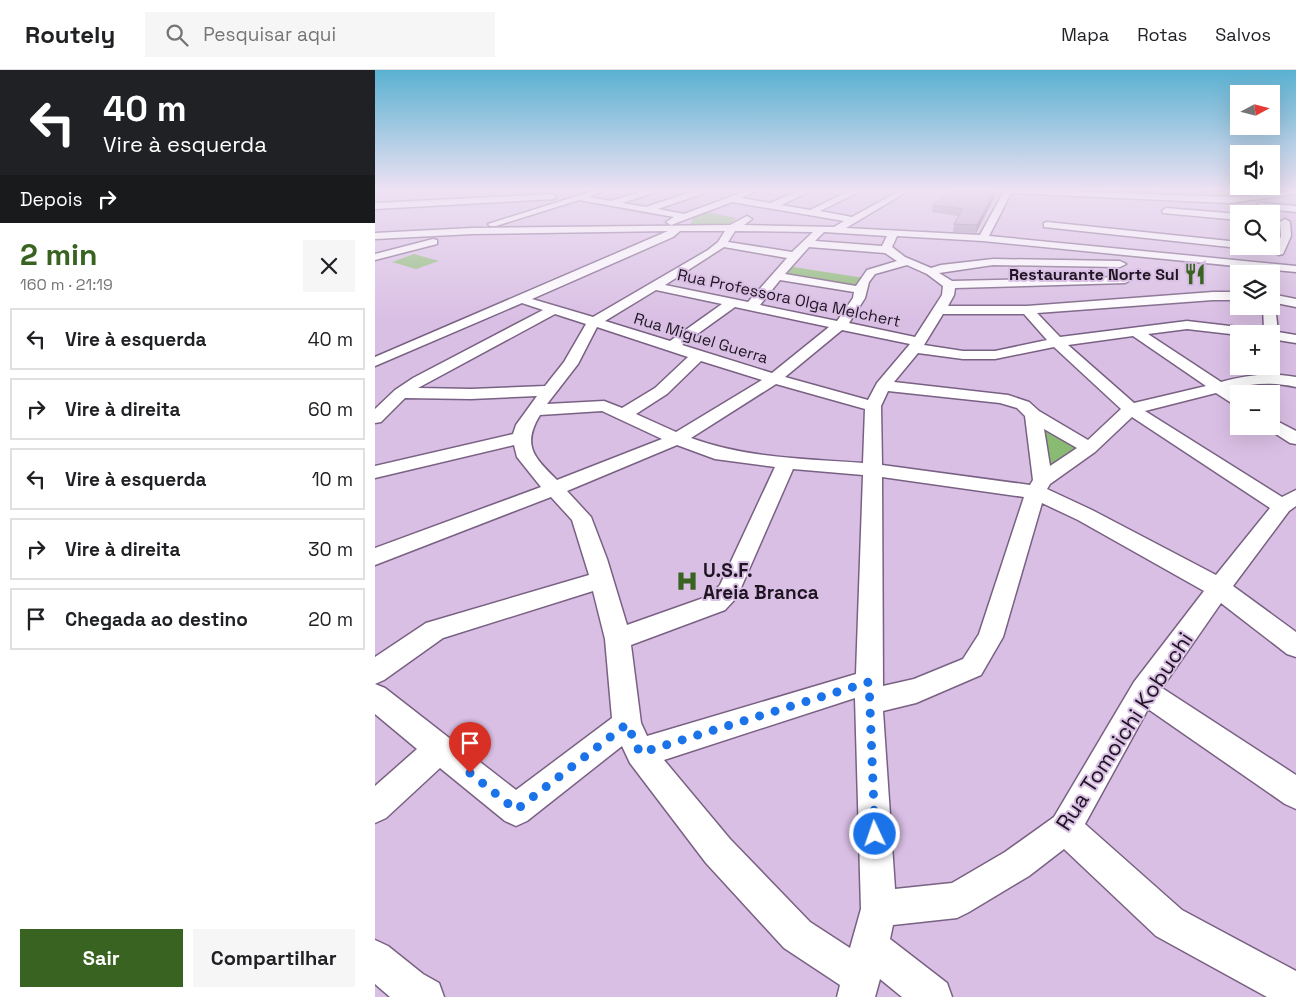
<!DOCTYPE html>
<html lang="pt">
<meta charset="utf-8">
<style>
:root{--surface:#fff;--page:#f6f6f6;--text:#202124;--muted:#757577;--line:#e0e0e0;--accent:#396320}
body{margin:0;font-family:"Space Grotesk",sans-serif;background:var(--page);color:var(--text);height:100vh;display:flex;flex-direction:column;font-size:19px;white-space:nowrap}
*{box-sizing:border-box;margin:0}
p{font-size:16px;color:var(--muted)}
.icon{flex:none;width:28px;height:28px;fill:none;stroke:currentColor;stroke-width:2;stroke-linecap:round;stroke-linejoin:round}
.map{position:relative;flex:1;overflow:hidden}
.sheet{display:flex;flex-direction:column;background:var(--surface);width:375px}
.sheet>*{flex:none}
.top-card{background:#202124;color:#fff;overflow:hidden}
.needle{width:32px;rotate:83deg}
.buttons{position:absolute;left:855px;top:15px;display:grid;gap:10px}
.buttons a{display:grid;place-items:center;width:50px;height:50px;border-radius:0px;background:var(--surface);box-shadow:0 5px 20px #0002;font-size:25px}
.pin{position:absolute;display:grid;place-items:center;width:42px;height:42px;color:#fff;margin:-51px -21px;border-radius:50% 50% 50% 0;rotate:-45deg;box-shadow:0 0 5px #0007}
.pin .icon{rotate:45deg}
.me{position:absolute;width:55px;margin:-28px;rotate:357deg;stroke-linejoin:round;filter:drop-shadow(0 0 4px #0008)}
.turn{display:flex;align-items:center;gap:18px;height:105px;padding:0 20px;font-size:22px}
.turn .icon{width:65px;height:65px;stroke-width:2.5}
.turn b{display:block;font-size:35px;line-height:42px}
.then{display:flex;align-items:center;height:48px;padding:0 20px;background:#0003;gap:10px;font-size:19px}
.round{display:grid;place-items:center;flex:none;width:52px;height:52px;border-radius:0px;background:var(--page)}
.overview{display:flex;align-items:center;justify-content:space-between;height:85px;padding:0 20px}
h1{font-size:30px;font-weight:600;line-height:38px;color:var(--accent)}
.cta{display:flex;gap:10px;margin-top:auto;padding:10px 20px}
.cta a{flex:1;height:58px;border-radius:0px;background:var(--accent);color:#fff;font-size:20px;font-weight:600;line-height:58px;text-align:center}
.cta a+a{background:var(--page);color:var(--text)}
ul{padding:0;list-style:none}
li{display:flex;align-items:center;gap:15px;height:62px;margin:0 10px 8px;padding:0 10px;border:2px solid var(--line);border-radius:0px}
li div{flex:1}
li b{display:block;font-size:19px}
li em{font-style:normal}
header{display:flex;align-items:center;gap:30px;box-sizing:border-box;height:70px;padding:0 25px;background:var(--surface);border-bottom:1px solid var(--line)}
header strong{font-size:24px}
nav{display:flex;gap:28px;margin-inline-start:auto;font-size:18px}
.search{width:350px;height:45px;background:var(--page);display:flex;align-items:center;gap:12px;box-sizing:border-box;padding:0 18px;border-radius:0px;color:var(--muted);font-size:19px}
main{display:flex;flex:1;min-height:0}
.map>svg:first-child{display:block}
</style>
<header>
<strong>Routely</strong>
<div class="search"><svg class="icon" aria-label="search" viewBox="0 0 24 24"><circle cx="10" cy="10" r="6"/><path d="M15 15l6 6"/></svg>Pesquisar aqui</div>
<nav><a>Mapa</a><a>Rotas</a><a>Salvos</a></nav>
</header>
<main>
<section class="sheet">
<div class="top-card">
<div class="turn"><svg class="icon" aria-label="left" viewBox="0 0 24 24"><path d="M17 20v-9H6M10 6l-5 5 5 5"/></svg><div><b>40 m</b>Vire à esquerda</div></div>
<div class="then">Depois<svg class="icon" aria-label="right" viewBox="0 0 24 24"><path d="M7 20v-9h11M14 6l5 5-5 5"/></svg></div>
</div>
<div class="overview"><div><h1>2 min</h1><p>160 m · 21:19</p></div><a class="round"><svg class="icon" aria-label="close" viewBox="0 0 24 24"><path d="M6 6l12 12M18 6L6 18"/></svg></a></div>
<ul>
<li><svg class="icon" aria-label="left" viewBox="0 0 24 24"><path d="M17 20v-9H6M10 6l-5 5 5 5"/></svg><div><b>Vire à esquerda</b></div><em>40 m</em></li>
<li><svg class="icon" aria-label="right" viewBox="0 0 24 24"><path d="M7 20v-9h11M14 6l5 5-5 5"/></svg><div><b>Vire à direita</b></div><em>60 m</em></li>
<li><svg class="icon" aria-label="left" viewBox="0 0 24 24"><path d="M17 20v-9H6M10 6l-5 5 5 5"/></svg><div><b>Vire à esquerda</b></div><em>10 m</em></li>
<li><svg class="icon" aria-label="right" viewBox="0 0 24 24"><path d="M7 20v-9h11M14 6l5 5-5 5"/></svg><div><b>Vire à direita</b></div><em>30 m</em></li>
<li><svg class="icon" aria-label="arrive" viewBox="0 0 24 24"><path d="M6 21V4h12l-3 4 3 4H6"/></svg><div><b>Chegada ao destino</b></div><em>20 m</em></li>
</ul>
<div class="cta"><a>Sair</a><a>Compartilhar</a></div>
</section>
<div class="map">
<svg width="921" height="927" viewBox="0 0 921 927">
<rect width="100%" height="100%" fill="#d9bfe4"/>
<g fill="#8abb72">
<path d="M664 121H779L807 124V127Z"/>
<path d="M822 121H918L881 127H822Z"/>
<path d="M332 142 361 148C353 160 329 155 315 155L318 148Z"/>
<path d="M39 184 64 191 41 199 17 192Z"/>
<path d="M412 196 489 208 486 220 403 205Z"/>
<path d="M665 356 704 379 675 402Z"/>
</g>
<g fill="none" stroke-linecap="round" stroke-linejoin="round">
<g stroke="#796183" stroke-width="3">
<g id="minor">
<path d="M218 121H229L214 127 236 131 268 121H279L278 123 247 133 271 137 319 121H330L329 123 283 139 309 144 371 121H381L366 128 395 133 423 121H433L432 123 406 135 435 140 474 121H483L482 123 445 141 477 147 524 121H533L471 158 605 165 629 121H685L855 127 921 121V124L855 133 636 123 614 166 921 196V202L608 171 522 166 517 177 530 187 556 198 566 195 618 189 745 191 751 194 745 197 618 195 564 203 577 211 750 207 756 210 750 213 580 218 579 225 573 236H652L838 222H864V230H838L662 243 685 267 812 251 889 260 888 236H896V233L900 236 903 262 921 265V273L896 269V264L864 265 812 259 773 264 846 312C873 305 893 302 921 307V317C898 312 879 313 856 319L864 324V336L858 334 841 323 770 341 907 427 921 420V436L914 441 858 516 921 562V587L912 584 846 533 787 618 921 705V739L910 734 773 639 710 754 807 840 921 901V927H892L781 866 689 779 654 806 594 842 582 848 518 855 515 869 572 913 577 927H527L505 909 500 927H462L465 915 409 878 331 793 255 693 247 676 152 751 141 756 130 751 65 698 11 748 0 753V716L42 679 0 644V614L10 618 141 720 237 648 230 569 218 521 68 568 9 610 0 614V587L51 553 214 505 197 450 176 427 0 495V478L166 417 142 387 139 375 0 408V396L138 364 141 355 162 326 96 329 30 328 6 352 0 353V339L20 320 38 308 168 240 147 233 0 296V287L293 161 97 164 0 169V163L97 158 355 155 372 146 377 149 369 155 459 157 469 151 357 132 296 155 291 152 299 147 204 130 121 156H115L113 154ZM305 161H350L343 172 333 180 218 247 157 229 298 167ZM360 161 438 162 417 182 353 172ZM449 162 512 166 507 176 440 171ZM349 177 412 188 373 232 290 215ZM434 177 510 183 522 191 492 200 481 216 410 204ZM532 195 552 204 568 216 567 225 540 267 474 253 490 228 494 212 500 204ZM405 210 479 222 478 228 462 251 385 235ZM281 220 347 234 295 271 230 251ZM360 237 454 257 397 303 307 275ZM180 244 211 254 189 292 170 316 96 319 43 318ZM568 244H649L672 270 620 281H588L549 275ZM222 257 313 287 280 318 247 338 229 331 172 334 203 294ZM467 260 535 274 502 313 493 330 410 307ZM758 266 831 316 759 333 693 275ZM679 277 746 339 713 370 664 341 654 332 633 325 519 312 543 283 588 289H620ZM326 291 387 310 301 362 261 344 292 324ZM401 314 490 339 488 393C430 389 370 388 316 368ZM513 321 625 333 642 338 650 346 658 410 655 415 507 395 506 336ZM227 341 287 369 182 410C160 388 146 376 165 345ZM757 347 895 438 841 505 717 440 672 419 675 414 720 382ZM669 359 702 378 675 396ZM302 375 340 389 400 397 345 515 334 526 252 555 232 489 216 447 192 421ZM418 399 488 405 481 604 272 666 266 653 256 575 350 540 362 527ZM507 407 649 427 604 564 588 589 539 609 508 616ZM667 433 703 450 829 521 759 612 679 747 630 782 577 813 520 819 508 641 541 633 606 605 628 567ZM480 628 486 839 475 878 435 852 355 769 289 690Z"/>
<path d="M177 124 181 127 180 129 0 139V133Z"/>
<path d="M885 133 921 136V142L882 138 881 136Z"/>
<path d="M791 138 864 144V150L788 143 787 141Z"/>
<path d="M910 149 915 152 916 166 908 184 904 185 899 182 871 178 870 176H902L906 166 905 152Z"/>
<path d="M672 152 864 172V176H868L864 178 669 157V153Z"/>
<path d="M58 169 62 170V174L0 190V184Z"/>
<path d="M896 224 921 229V237L896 232Z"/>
<path d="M896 348 921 361V374L915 373 890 357 896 356Z"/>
<path d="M0 870 13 876 48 904 64 913 69 927H15L0 914Z"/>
</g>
</g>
<use href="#minor" fill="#fff" fill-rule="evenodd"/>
</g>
<path fill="#a38ead" d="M620 126 601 163 578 162 579 154 584 146 557 142 558 135Z"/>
<path fill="#85748d" d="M620 121V126L601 163 602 155Z"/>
<path fill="#bea5c9" stroke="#85748d" d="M583 121H620L602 155 579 154 588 139 558 135 577 122Z"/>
<linearGradient id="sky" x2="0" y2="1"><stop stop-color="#5ab1d1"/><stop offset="0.48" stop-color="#eee2f3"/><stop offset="1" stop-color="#eee2f3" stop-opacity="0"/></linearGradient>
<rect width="921" height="250" fill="url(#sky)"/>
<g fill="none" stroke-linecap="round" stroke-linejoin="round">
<path stroke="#1a73e8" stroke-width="9" stroke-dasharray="0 16.2" d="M95 703 141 740 252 654 265 683 494 612 500 764"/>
</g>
<defs>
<g id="restaurant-bare" transform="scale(1.725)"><path d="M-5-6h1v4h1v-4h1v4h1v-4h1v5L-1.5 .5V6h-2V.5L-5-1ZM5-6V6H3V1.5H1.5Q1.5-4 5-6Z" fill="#396320" stroke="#d9bfe4" stroke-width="2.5" paint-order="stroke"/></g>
<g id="hospital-bare" transform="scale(1.725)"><path d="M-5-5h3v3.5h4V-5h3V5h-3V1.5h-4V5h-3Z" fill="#396320" stroke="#d9bfe4" stroke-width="2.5" paint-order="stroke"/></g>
</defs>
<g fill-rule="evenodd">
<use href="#restaurant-bare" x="820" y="204"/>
<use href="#hospital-bare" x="312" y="511"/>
</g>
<g text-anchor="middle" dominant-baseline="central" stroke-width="4" stroke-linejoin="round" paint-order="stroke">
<g font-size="16" font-weight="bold" fill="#1e1422" stroke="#d9bfe4" text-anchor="end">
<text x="804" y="204">Restaurante Norte Sul</text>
</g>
<g font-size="16" fill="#1e1422" stroke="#d9bfe4">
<text transform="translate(414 228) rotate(12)">Rua Professora Olga Melchert</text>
<text transform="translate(326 268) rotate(17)">Rua Miguel Guerra</text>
</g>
<g font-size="19" font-weight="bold" fill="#1e1422" stroke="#d9bfe4" text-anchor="start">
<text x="328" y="500">U.S.F.<tspan x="328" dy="22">Areia Branca</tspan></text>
</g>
<g font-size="22" fill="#1e1422" stroke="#d9bfe4">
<text transform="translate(749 661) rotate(-57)">Rua Tomoichi Kobuchi</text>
</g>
</g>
</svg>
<div class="buttons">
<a><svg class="needle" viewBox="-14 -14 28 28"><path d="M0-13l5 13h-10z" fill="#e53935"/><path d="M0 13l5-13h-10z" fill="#757577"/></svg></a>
<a><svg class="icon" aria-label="sound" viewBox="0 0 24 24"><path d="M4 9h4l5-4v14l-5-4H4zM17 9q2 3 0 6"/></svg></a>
<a><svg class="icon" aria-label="search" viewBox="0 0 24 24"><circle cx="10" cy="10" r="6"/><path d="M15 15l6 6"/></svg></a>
<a><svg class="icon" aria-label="layers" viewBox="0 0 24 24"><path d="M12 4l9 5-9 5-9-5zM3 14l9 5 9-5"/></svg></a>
<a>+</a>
<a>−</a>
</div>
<div class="pin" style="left:95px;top:703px;background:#d93025"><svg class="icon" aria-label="arrive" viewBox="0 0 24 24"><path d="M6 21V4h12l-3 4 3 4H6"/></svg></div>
<svg class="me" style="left:500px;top:764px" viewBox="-20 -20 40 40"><circle r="17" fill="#1a73e8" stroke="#fff" stroke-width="3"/><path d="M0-11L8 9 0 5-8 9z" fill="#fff"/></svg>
</div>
</main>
